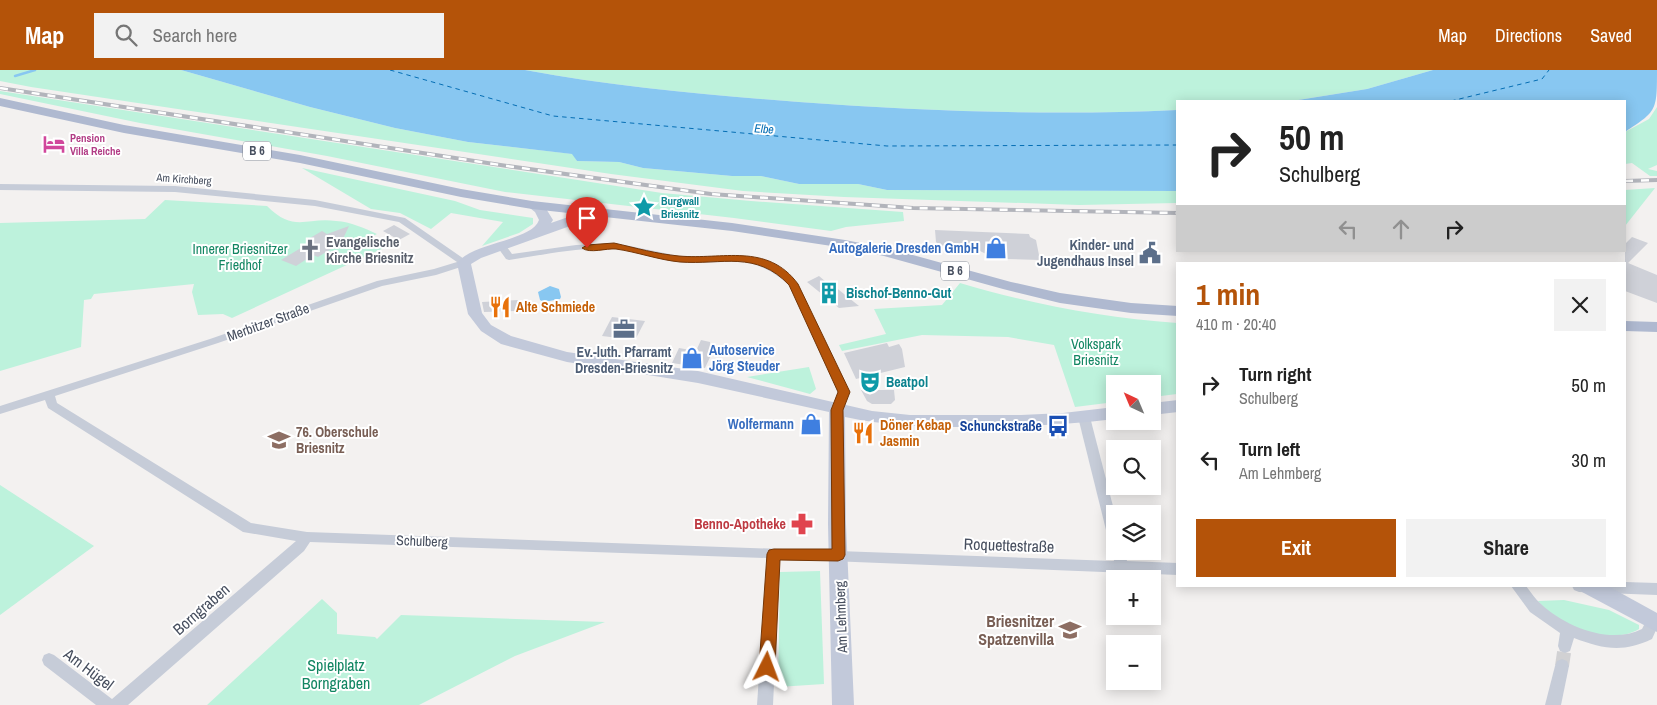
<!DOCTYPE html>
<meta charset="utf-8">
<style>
:root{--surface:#fff;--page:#f2f2f2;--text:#222;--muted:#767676;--accent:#b45309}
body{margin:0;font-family:"Archivo Narrow",sans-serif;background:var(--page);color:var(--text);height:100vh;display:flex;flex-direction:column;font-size:19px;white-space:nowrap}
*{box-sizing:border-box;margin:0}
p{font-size:16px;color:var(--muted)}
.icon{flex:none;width:28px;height:28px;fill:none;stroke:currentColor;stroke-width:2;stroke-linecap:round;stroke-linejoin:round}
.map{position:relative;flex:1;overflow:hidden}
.drawer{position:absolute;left:1176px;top:192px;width:450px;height:325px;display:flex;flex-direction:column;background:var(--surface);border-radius:0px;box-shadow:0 2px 12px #0003}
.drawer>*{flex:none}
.top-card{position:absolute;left:1176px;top:30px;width:450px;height:152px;border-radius:0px;box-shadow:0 2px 12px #0003;background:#fff;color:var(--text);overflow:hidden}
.needle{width:32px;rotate:316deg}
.tools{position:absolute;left:1106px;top:305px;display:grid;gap:10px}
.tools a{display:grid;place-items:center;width:55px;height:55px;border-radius:0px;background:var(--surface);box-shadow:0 2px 12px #0003;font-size:25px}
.pin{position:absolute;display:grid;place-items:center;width:42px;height:42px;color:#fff;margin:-51px -21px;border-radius:50% 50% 50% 0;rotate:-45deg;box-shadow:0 0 5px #0007}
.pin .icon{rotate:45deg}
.me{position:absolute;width:55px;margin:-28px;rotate:3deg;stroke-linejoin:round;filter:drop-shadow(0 0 4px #0008)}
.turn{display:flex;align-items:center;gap:18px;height:105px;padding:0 20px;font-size:22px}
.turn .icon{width:65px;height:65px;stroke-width:2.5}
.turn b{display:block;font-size:35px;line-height:42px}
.lanes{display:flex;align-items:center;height:48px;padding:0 20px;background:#0003;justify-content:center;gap:25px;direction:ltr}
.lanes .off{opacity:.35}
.round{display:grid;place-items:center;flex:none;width:52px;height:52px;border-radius:0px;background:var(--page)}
.overview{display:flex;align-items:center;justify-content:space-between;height:85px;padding:0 20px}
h1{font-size:30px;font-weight:800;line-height:38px;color:var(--accent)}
.action{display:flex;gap:10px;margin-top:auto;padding:10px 20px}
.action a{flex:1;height:58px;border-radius:0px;background:var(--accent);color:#fff;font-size:20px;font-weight:800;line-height:58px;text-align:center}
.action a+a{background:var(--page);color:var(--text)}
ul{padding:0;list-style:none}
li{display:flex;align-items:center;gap:15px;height:75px;padding:0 20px}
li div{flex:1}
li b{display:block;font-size:19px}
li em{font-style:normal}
header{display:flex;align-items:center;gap:30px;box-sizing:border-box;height:70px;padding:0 25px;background:var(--accent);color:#fff}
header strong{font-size:24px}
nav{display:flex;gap:28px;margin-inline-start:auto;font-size:18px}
.search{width:350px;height:45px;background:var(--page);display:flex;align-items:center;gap:12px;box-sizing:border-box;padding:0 18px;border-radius:0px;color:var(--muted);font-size:19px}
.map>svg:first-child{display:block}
</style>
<header>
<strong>Map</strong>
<div class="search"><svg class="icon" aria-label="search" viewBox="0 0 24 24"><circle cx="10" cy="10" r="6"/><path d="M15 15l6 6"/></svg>Search here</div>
<nav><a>Map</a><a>Directions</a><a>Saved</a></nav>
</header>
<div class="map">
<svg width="1657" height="635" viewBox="0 0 1657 635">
<rect width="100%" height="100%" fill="#f3f1f0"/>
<g fill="#bdf2dc">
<path d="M0 0H181L310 37 395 58 468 72 573 84 577 91 619 92 643 98 732 106H761L799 114H858L887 120 1177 121V133L1079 135 844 127 743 121 611 104 31 17 0 11Z"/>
<path d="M525 0H1433L1367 19 1292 31H1178L1177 40C1052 46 925 41 799 32 708 25 616 17 525 0Z"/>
<path d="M0 21 662 123 751 131 903 142 904 151 846 157 831 161 734 148 505 122 327 86 140 53 0 24Z"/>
<path d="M1657 37V95L1648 99 1657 101V106H1650L1632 93 1625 94V62L1649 49Z"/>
<path d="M302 98 455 131 480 140 533 148V154L519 163 482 176 503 152 451 143 431 159 400 143 371 139Z"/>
<path d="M1655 118 1625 156V120Z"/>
<path d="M165 130 267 136C294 163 306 147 336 151 351 152 364 158 377 164L371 167 388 176 232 248 223 244 198 245 192 222 194 214 94 224 91 229 84 230 81 277 0 301V153L145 149Z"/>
<path d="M960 213C1031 234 1103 248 1177 253V324L1153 327 1152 314H1115V332L1075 337 1054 275 1008 267 922 265 842 281 839 275 886 264 874 239 942 235Z"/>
<path d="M809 297 816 319 810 324 747 307Z"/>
<path d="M0 415 94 476 0 545Z"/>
<path d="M820 501 824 614 778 617 780 502Z"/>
<path d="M322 529 337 543V564L375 567 377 569 401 545 605 552 515 586 419 635H207Z"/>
<path d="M1564 530 1609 540 1639 555V559C1609 577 1558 556 1538 531Z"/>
</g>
<g fill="#88c7f1">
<path d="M181 0H525C616 17 708 25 799 32 925 41 1052 46 1177 40V121L887 120 858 114H799L761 106H732L643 98 619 92 577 91 572 84 468 72 395 58 310 37Z"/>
<path d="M1433 0H1657C1657 41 1657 41 1625 62V31H1292L1367 19Z"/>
<path d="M550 216 559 219 561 227 560 229 544 232 540 230 538 222Z"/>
</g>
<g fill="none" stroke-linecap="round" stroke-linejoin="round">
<path stroke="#88c7f1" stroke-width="2.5" d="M15 6 35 0"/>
<g stroke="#056eb4" stroke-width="1" stroke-dasharray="4.5 4" stroke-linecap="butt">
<path d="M390 0 553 46 887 76 1178 75"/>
<path d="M1451 31 1542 9 1549 0"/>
</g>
</g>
<g fill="#cfd1d8">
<path d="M394 155 410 164 399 170 383 161Z"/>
<path d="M349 156 341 173 318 187 313 185 296 196 281 190 314 170 310 168 322 161 327 164Z"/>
<path d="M935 160 1029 164 1030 167 1036 170 1040 190 1006 189V186H990L980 181 939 175 936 172Z"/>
<path d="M1632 167 1648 173 1628 193 1657 205V233L1625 221V174Z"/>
<path d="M819 206 832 217 834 216 859 236 839 238 807 212Z"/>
<path d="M519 230 515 241 484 242 482 232Z"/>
<path d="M612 247 645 251 635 270 602 266Z"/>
<path d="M701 270 710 272 712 283 705 298 672 293 679 278 696 281Z"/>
<path d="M887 273 889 277 899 274 902 279 905 297 856 309 844 283Z"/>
<path d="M861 320H894L895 330 891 334H872L867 331Z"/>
</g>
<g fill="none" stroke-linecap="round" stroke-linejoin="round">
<path stroke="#d1d1d3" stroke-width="14" stroke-dasharray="14 7" stroke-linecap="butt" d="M1562 596 1565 576"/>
<g fill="#c6ccd8" fill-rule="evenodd">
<path d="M0 114 175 116 315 130 405 148 467 191 469 193 467 195 436 205 382 216 218 273 55 326 57 333 251 453 307 462 1114 491 1111 481 1115 477V481H1125L1127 491 1178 493V505L780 489 773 635H757L767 488 310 472 304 481 128 635H96L44 595 42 590 44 585 49 583 54 585 112 629 296 471 243 462 48 338 45 330 0 344V336L210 269 377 211 434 199 457 192 399 152 315 136 175 122 0 120Z"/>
<path d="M501 172 504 173 512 184 576 175 615 173 679 186H739L769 192 783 200 798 214 850 322 843 340 837 344 831 340 838 322 789 215C748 179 726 197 678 192 656 190 636 180 615 179 580 176 544 185 509 190L506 189 496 175Z"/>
<path d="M1084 343 1090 347 1115 444V473L1110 472 1108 468 1078 347Z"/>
<path d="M1625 512 1657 513V525L1579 522 1574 520 1572 516H1625Z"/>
<path d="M1511 516H1526C1531 522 1535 529 1541 534 1566 557 1610 575 1642 559L1648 547 1653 545 1657 546V558L1652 569C1623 583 1603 579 1574 568L1570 581 1565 583 1560 581 1558 576 1560 563 1530 542Z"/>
<path d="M1562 589 1567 591 1569 596 1561 635H1545L1555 596 1557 591Z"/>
</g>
<g fill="#c2c9da" fill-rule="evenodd">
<path d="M532 131 545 137 553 150 551 153 574 145 581 137H591L592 140 584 151 481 188 471 194 482 243 491 255 511 266 567 282 698 301 872 341 910 345H1021L1063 343 1115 337V349C1065 355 1017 357 967 357 925 357 886 356 845 347L846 454 854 635H832L828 454 829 342 698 313 567 292 501 274 481 261 468 244 457 193C473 172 532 171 539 150L535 142 526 135Z"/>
<path d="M1178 330V342L1152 345V333Z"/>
<path d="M1579 516H1608L1657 543V562L1582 522Z"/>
</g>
<g fill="#afb9d0" fill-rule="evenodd">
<path d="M0 28 124 55 300 85 461 119 532 131 732 153 845 170 891 179 1011 212 1060 223 1131 233 1178 236V246L1131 243 1060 233 1003 219 884 186 845 178 732 161 532 139 461 127 300 93 124 63 0 36Z"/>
<path d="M1625 251 1657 252V262L1625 261Z"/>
</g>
<g stroke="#b2b4bb" stroke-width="4">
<g id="rail">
<path d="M0 18 507 96 711 124 913 138 1178 143"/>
<path d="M1625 111 1657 110"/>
</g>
</g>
<use href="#rail" stroke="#fff" stroke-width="2.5" stroke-dasharray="8" stroke-linecap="butt"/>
</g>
<path fill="#b45309" stroke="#753606" d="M614 173C636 178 657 184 679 186 722 190 767 172 798 214L850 322 843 340 845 485 843 489 838 491 780 490 775 597 772 602 767 604 762 602 759 597 767 484 769 480 774 479H832L831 340 838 322 789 215C756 180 722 195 680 192 659 190 637 182 616 179 606 178 590 184 582 178L587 175Z"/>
<defs>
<g id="hotel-bare" transform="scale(1.725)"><path d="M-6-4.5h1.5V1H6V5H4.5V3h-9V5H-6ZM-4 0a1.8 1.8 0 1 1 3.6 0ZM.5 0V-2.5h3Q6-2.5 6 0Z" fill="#d1479c" stroke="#fff" stroke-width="2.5" paint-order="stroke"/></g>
<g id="sight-bare" transform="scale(1.725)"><path d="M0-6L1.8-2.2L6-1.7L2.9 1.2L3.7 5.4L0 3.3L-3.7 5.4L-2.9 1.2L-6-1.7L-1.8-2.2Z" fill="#0f9aa8" stroke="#fff" stroke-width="2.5" paint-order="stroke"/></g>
<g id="shop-bare" transform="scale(1.725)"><path d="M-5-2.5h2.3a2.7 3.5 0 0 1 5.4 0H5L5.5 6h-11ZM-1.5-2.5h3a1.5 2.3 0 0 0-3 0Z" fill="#3f7fe0" stroke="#fff" stroke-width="2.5" paint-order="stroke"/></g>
<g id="church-bare" transform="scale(1.725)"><path d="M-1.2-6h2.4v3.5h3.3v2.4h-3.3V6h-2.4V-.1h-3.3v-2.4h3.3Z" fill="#6b7280" stroke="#fff" stroke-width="2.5" paint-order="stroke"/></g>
<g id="civic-bare" transform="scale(1.725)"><path d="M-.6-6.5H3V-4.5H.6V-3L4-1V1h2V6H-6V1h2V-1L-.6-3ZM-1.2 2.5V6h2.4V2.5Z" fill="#5c6f8a" stroke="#fff" stroke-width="2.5" paint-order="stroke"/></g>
<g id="building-bare" transform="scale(1.725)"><path d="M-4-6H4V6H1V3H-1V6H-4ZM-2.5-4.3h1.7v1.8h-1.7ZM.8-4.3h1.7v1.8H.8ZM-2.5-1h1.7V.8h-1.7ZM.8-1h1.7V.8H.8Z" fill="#0f9aa8" stroke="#fff" stroke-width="2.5" paint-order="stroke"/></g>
<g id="restaurant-bare" transform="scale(1.725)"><path d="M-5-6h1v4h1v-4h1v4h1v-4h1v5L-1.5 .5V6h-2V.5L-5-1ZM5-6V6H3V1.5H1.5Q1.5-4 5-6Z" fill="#e8710a" stroke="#fff" stroke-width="2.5" paint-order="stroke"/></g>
<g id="office-bare" transform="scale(1.725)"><path d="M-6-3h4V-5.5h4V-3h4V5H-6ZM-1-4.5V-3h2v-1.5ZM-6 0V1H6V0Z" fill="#5c6f8a" stroke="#fff" stroke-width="2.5" paint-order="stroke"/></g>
<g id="theatre-bare" transform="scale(1.725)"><path d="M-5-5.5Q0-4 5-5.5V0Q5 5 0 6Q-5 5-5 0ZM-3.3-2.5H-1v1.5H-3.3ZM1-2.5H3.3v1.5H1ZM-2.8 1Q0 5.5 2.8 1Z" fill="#0f9aa8" stroke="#fff" stroke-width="2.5" paint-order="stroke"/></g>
<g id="bus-bare" transform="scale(1.725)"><path d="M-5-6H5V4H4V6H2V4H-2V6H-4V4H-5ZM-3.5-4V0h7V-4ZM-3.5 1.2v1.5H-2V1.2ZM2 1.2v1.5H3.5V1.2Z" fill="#1a4fb4" stroke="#fff" stroke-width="2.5" paint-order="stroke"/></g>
<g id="school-bare" transform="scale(1.725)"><path d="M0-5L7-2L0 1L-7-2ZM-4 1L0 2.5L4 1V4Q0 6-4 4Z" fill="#8d6e63" stroke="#fff" stroke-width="2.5" paint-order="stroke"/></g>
<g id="pharmacy-bare" transform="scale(1.725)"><path d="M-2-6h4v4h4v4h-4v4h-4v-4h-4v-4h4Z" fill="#e0444e" stroke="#fff" stroke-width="2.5" paint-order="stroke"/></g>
</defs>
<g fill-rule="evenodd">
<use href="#hotel-bare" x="54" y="74"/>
<use href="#sight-bare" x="644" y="137"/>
<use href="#shop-bare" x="996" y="178"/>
<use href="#church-bare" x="310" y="180"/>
<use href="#civic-bare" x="1150" y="183"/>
<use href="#building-bare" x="829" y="223"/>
<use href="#restaurant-bare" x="500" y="237"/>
<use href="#office-bare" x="624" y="259"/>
<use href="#shop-bare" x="692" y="288"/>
<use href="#theatre-bare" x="870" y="312"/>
<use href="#shop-bare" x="811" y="354"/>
<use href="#bus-bare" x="1058" y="356"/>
<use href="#restaurant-bare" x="863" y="363"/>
<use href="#school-bare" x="279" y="370"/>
<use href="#pharmacy-bare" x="802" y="454"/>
<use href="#school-bare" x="1070" y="560"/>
</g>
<g text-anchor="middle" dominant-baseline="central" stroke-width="4" stroke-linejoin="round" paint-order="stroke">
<g font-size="11" font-weight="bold" fill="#b23c85" stroke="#fff" text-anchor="start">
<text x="70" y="68">Pension<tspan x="70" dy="13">Villa Reiche</tspan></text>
</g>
<g font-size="11" fill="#474f5f" stroke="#fff">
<text transform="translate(184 109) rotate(4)">Am Kirchberg</text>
</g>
<g font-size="11" font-weight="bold" fill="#0d838f" stroke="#fff" text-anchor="start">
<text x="661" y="131">Burgwall<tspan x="661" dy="13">Briesnitz</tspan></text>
</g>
<g font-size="12" font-style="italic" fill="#056eb4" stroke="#fff">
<text transform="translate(764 59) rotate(4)">Elbe</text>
</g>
<g fill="#fff" stroke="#7e848f" stroke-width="1">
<rect x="243" y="71.5" width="28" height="19" rx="4"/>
<rect x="941" y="191.5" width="28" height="19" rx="4"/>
</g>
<g font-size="12" font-weight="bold" fill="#474f5f">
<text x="257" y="81">B 6</text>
<text x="955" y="201">B 6</text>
</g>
<g font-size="14" font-weight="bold" fill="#5b616d" stroke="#fff" text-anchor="start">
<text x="326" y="172">Evangelische<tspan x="326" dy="16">Kirche Briesnitz</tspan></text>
</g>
<g font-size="14" font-weight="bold" fill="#4e5e75" stroke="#fff" text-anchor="end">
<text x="1134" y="175">Kinder- und<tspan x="1134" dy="16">Jugendhaus Insel</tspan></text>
<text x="624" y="282" text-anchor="middle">Ev.-luth. Pfarramt<tspan x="624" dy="16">Dresden-Briesnitz</tspan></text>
</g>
<g font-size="14" font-weight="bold" fill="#366cbe" stroke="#fff" text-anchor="end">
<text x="979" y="178">Autogalerie Dresden GmbH</text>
<text x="709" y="280" text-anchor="start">Autoservice<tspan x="709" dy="16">Jörg Steuder</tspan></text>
<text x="794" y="354">Wolfermann</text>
</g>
<g font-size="14" fill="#128662" stroke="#fff">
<text x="240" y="179">Innerer Briesnitzer<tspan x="240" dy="16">Friedhof</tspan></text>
<text x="1096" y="274">Volkspark<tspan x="1096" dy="16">Briesnitz</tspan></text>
</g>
<g font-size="14" font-weight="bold" fill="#0d838f" stroke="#fff" text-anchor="start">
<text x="846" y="223">Bischof-Benno-Gut</text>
<text x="886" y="312">Beatpol</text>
</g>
<g font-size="14" font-weight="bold" fill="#c56008" stroke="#fff" text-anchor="start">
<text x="516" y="237">Alte Schmiede</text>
<text x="880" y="355">Döner Kebap<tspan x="880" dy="16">Jasmin</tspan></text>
</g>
<g font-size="14" fill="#474f5f" stroke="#fff">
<text transform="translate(268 252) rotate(-20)">Merbitzer Straße</text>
<text transform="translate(422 471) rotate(2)">Schulberg</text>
<text transform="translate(841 547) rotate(-92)">Am Lehmberg</text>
</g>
<g font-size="14" font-weight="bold" fill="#164399" stroke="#fff" text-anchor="end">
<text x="1042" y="356">Schunckstraße</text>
</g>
<g font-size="14" font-weight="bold" fill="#785e54" stroke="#fff" text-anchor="start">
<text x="296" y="362">76. Oberschule<tspan x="296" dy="16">Briesnitz</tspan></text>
</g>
<g font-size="14" font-weight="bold" fill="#be3a42" stroke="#fff" text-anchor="end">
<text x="786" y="454">Benno-Apotheke</text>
</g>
<g font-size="16" fill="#474f5f" stroke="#fff">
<text transform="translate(1009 475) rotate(2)">Roquettestraße</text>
<text transform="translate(201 539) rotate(-41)">Borngraben</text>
<text transform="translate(89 599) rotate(37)">Am Hügel</text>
</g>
<g font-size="16" font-weight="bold" fill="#785e54" stroke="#fff" text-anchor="end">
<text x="1054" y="551">Briesnitzer<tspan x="1054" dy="18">Spatzenvilla</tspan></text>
</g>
<g font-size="16" fill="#128662" stroke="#fff">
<text x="336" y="595">Spielplatz<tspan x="336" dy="18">Borngraben</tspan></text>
</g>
</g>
</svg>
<div class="tools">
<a><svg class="needle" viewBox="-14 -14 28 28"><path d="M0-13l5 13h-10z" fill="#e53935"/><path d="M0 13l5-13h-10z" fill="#767676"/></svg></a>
<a><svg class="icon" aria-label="search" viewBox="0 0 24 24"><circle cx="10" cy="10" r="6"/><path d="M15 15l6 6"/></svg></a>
<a><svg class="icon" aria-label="layers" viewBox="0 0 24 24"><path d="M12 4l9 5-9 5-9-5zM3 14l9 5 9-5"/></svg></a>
<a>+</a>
<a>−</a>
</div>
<div class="pin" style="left:587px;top:178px;background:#d93025"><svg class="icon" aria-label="arrive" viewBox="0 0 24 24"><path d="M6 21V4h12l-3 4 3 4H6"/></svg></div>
<svg class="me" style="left:767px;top:597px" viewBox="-20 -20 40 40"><path d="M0-17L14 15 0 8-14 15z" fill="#b45309" stroke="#fff" stroke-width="4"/></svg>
<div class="top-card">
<div class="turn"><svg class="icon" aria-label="right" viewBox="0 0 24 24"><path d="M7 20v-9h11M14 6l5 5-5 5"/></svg><div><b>50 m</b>Schulberg</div></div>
<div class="lanes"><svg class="icon off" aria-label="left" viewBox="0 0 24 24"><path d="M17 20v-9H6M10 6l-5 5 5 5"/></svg><svg class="icon off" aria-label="ahead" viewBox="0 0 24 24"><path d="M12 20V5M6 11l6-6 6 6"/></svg><svg class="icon" aria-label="right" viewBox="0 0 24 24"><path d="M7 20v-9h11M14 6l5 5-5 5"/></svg></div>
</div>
<section class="drawer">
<div class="overview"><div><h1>1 min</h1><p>410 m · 20:40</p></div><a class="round"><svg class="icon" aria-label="close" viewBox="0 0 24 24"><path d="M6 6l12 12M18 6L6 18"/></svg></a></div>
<ul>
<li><svg class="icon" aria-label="right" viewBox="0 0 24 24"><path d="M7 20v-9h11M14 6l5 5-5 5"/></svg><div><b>Turn right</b><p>Schulberg</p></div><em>50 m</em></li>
<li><svg class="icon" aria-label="left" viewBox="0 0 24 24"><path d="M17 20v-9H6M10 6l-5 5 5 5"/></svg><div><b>Turn left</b><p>Am Lehmberg</p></div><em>30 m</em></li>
</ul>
<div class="action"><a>Exit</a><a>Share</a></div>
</section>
</div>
